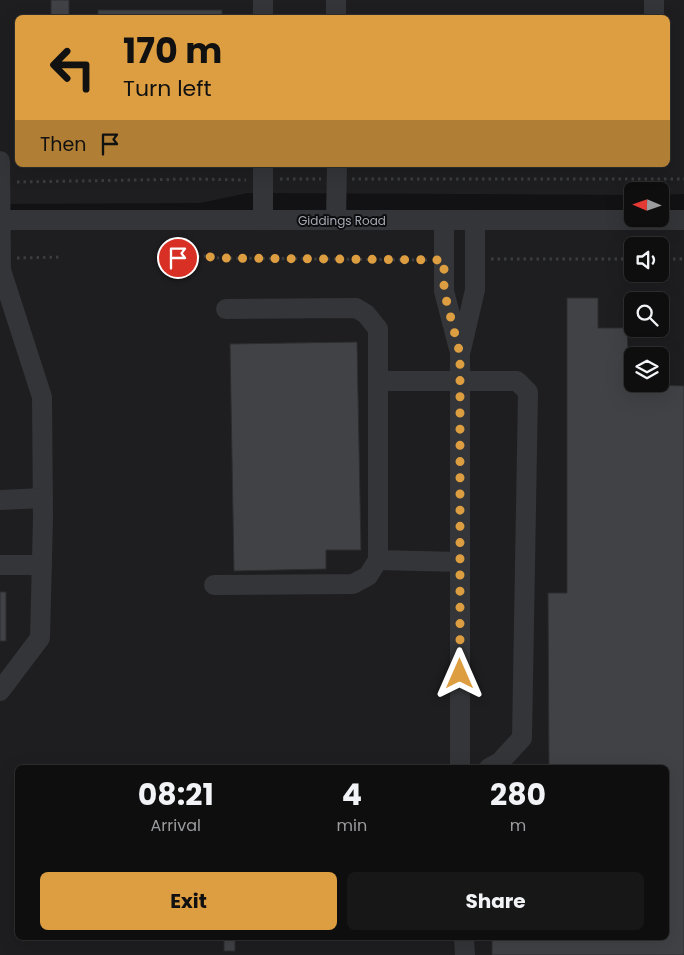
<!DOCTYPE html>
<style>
:root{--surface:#0e0e0f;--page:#171718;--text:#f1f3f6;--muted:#9b9c9e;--line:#2e2e2f;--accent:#dd9e41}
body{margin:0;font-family:Poppins,sans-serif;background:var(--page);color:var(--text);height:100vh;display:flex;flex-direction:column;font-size:19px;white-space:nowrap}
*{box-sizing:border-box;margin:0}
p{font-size:16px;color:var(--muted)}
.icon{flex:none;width:28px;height:28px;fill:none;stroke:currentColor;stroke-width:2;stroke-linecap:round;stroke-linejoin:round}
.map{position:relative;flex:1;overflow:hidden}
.drawer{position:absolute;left:15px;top:765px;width:654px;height:175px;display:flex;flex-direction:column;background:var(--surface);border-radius:8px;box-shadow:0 5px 20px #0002,0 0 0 1px var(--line)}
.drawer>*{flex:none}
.hud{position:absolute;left:15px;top:15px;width:655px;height:152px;border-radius:8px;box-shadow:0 5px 20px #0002,0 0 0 1px var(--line);background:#dd9e41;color:#111;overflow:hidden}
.needle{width:32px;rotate:272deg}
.fabs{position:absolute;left:624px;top:182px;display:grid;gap:10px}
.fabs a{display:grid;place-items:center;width:45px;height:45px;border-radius:8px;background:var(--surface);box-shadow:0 5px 20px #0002,0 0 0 1px var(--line);font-size:25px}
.pin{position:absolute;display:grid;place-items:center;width:42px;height:42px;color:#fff;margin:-21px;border:2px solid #fff;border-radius:50%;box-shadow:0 1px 5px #0007}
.me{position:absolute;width:55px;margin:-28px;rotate:0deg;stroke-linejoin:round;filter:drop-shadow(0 0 4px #0008)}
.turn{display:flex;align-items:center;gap:18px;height:105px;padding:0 25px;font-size:22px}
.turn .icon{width:65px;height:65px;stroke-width:2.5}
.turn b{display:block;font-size:35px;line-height:42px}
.then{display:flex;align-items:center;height:48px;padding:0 25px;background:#0003;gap:10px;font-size:19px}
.eta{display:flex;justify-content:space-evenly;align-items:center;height:85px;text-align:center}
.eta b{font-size:30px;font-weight:700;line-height:35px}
.primary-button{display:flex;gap:10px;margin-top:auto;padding:10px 25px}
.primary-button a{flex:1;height:58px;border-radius:8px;background:var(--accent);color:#111;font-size:20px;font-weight:700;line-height:58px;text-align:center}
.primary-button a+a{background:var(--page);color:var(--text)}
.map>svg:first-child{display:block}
</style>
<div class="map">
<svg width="684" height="955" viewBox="0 0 684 955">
<rect width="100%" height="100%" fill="#121214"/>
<g fill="#1e1e20" fill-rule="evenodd">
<path d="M0 0H684V194L660 195V191H632V195L248 193 200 203 0 204ZM18 18H668V165H18Z"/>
<path d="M0 229 684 230V955H0ZM632 246H660V274H632ZM632 301H660V329H632ZM632 356H660V384H632ZM18 768H666V938H18Z"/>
</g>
<g fill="#414246" stroke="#2c2d2f">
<rect x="51" y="0" width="18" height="18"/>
<rect x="98" y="10" width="124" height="8"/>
<path d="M567 298H598V328H627L628 354H656V356H632V384L684 386V955H492V938H666V768H549L548 593H567Z"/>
<path d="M357 342 361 550H326V569L234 571 230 344Z"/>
<rect x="0" y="592" width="6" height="49"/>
<rect x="224" y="938" width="11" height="13"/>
</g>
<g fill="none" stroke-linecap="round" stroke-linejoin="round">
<g stroke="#3a3c3f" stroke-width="3" stroke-dasharray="2.5 4" stroke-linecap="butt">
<path d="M280 179H321"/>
<path d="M352 179H684"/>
<path d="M17 182 193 179 246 180"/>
<path d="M17 258 62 257"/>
<path d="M178 258 204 256 218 258 427 260"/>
<path d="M491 259H632"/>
<path d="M660 259H684"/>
</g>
<g stroke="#343538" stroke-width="20">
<path d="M336 0V18"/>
<path d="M263 18V0"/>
<path d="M654 18V0"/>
<path d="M0 161 1 270 42 397 43 518 40 638 0 691"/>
<path d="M0 220H684"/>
<path d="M263 220V165"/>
<path d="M336 220 337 165"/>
<path d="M444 220V291L459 349"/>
<path d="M226 309 356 308 366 314 378 329V381H517L528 392 522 738 500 762 489 768"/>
<path d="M378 381V560L460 562"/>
<path d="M0 500 43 498"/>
<path d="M0 565H42"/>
<path d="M214 585 353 584 368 576 378 560"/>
<path d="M460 768V354L475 290V220"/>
<path d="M464 938 465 955"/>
</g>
</g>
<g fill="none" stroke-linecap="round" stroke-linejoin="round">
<path stroke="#dd9e41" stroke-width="9" stroke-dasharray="0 16.2" d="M178 258 204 256 218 258 444 260V291L460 354V674"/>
</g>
<g text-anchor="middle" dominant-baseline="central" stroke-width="4" stroke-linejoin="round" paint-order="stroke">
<g font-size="12" fill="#a5aab3" stroke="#0d0d0f">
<text x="342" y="220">Giddings Road</text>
</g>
</g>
</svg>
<div class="fabs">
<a><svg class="needle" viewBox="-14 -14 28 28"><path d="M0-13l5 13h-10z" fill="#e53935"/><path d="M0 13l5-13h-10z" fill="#9b9c9e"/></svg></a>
<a><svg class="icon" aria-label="sound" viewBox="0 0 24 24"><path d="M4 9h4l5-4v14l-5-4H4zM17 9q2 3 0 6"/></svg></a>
<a><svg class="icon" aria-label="search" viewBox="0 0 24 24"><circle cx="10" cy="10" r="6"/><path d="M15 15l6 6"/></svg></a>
<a><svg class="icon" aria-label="layers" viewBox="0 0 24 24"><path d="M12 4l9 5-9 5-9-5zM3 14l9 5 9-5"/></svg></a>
</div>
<div class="pin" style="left:178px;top:258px;background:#d93025"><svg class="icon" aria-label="arrive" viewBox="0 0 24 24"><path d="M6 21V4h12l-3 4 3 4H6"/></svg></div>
<svg class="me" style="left:460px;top:674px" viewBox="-20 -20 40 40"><path d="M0-17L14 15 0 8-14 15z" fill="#dd9e41" stroke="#fff" stroke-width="4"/></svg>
<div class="hud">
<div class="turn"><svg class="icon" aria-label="left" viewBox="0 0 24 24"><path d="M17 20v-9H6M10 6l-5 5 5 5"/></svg><div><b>170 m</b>Turn left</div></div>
<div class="then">Then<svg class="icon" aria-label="arrive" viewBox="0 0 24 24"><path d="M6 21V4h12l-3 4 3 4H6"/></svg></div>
</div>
<section class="drawer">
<div class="eta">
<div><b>08:21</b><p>Arrival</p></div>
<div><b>4</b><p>min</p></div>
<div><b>280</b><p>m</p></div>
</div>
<div class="primary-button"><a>Exit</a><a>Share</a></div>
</section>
</div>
